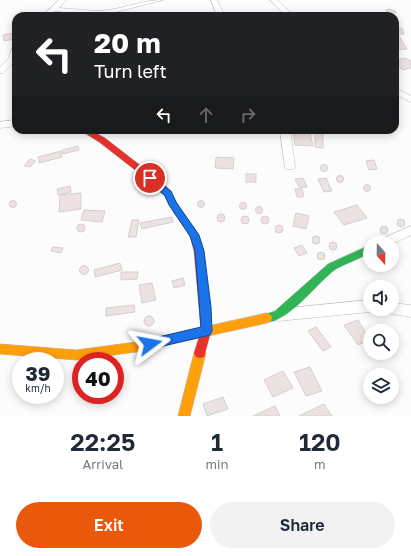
<!DOCTYPE html>
<style>
:root{--surface:#fff;--page:#f2f2f3;--text:#1f2937;--muted:#747a83;--accent:#ea580c}
body{margin:0;font-family:"Golos Text",sans-serif;background:var(--page);color:var(--text);height:100vh;display:flex;flex-direction:column;font-size:15px;white-space:nowrap}
*{box-sizing:border-box;margin:0}
p{font-size:13px;color:var(--muted)}
.icon{flex:none;width:22px;height:22px;fill:none;stroke:currentColor;stroke-width:2;stroke-linecap:round;stroke-linejoin:round}
.map{position:relative;height:416px;overflow:hidden}
.panel{display:flex;flex-direction:column;background:var(--surface);flex:1}
.panel>*{flex:none}
.top-card{position:absolute;left:12px;top:12px;width:387px;height:122px;border-radius:12px;box-shadow:0 2px 10px #0003;background:#202124;color:#fff;overflow:hidden}
.needle{width:26px;rotate:160deg}
.controls{position:absolute;left:363px;top:236px;display:grid;gap:8px}
.controls a{display:grid;place-items:center;width:36px;height:36px;border-radius:50%;background:var(--surface);box-shadow:0 2px 10px #0003;font-size:20px}
.speed{position:absolute;left:12px;top:352px;display:flex;gap:8px;font-size:20px;font-weight:700;text-align:center}
.speed>*{display:grid;place-content:center;width:52px;height:52px;border-radius:50%;background:var(--surface);box-shadow:0 2px 10px #0003;line-height:1}
.speed small{font-size:10px;font-weight:400}
.speed .limit{border:6px solid #d22;background:#fff;color:#111}
.pin{position:absolute;display:grid;place-items:center;width:34px;height:34px;color:#fff;margin:-17px;border:2px solid #fff;border-radius:50%;box-shadow:0 1px 4px #0007}
.me{position:absolute;width:44px;margin:-22px;rotate:77deg;stroke-linejoin:round;filter:drop-shadow(0 0 3px #0008)}
.turn{display:flex;align-items:center;gap:14px;height:84px;padding:0 16px;font-size:18px}
.turn .icon{width:52px;height:52px;stroke-width:2.5}
.turn b{display:block;font-size:28px;line-height:34px}
.lanes{display:flex;align-items:center;height:38px;padding:0 16px;background:#0003;justify-content:center;gap:20px;direction:ltr}
.lanes .off{opacity:.35}
.eta{display:flex;justify-content:space-evenly;align-items:center;height:68px;text-align:center}
.eta b{font-size:24px;font-weight:600;line-height:28px}
.action{display:flex;gap:8px;margin-top:auto;padding:8px 16px}
.action a{flex:1;height:46px;border-radius:24px;background:var(--accent);color:#fff;font-size:16px;font-weight:600;line-height:46px;text-align:center}
.action a+a{background:var(--page);color:var(--text)}
.map>svg:first-child{display:block}
</style>
<div class="map">
<svg width="411" height="416" viewBox="0 0 411 416">
<rect width="100%" height="100%" fill="#fcfcfd"/>
<g fill="#ebe2e1" stroke="#d3d0d0">
<path d="M389 9 395 11 396 13H388L386 10Z"/>
<path d="M396 28H402L404 34H398Z"/>
<path d="M13 33 15 39 4 41 3 35Z"/>
<path d="M395 36H399L407 49 396 50Z"/>
<path d="M405 58 411 61V68L403 70 395 63V60Z"/>
<path d="M315 130H323V148L315 147Z"/>
<path d="M293 132 310 133 313 146 295 145Z"/>
<path d="M78 146 79 150 63 154 62 150Z"/>
<path d="M61 151 62 157 39 163 38 157Z"/>
<path d="M216 157 234 158 233 169 215 168Z"/>
<path d="M30 159 36 161 30 167 24 166Z"/>
<path d="M374 160 377 169 369 170 366 161Z"/>
<circle cx="324" cy="168" r="3.5"/>
<rect x="246" y="174" width="10" height="8"/>
<circle cx="340" cy="179" r="3.5"/>
<path d="M303 178 307 187 300 188 295 179Z"/>
<path d="M326 178 332 191 324 192 318 179Z"/>
<circle cx="367" cy="188" r="3.5"/>
<path d="M70 186 71 192 58 195 57 189Z"/>
<path d="M295 189H302L304 197H297Z"/>
<path d="M81 193V209L59 212 60 195Z"/>
<circle cx="201" cy="204" r="3.5"/>
<circle cx="13" cy="204" r="3.5"/>
<circle cx="243" cy="206" r="3.5"/>
<path d="M357 205 367 218 344 225 334 212Z"/>
<circle cx="259" cy="210" r="3.5"/>
<path d="M84 210 105 211 102 222 81 220Z"/>
<path d="M296 213 309 216 306 229 293 226Z"/>
<circle cx="221" cy="218" r="4"/>
<circle cx="265" cy="220" r="4"/>
<circle cx="245" cy="220" r="4"/>
<path d="M172 217 173 222 142 229 140 223Z"/>
<circle cx="401" cy="223" r="4"/>
<path d="M132 220H139L136 237H128Z"/>
<circle cx="81" cy="228" r="4"/>
<circle cx="279" cy="229" r="4"/>
<circle cx="384" cy="230" r="4"/>
<circle cx="316" cy="240" r="4"/>
<circle cx="333" cy="246" r="4"/>
<path d="M302 245 307 253 299 256 294 248Z"/>
<path d="M53 247 63 248 61 253 51 251Z"/>
<circle cx="321" cy="256" r="4"/>
<path d="M120 263 122 270 95 277 94 270Z"/>
<circle cx="84" cy="270" r="4.5"/>
<path d="M121 272H138L137 279 121 280Z"/>
<path d="M183 278 185 285 174 288 172 281Z"/>
<path d="M152 283 156 300 142 303 139 285Z"/>
<path d="M134 305 135 312 106 316V308Z"/>
<circle cx="149" cy="321" r="5"/>
<path d="M358 320 370 340 358 345 344 325Z"/>
<path d="M316 327 331 347 323 351 308 331Z"/>
<path d="M310 367 322 391 306 396 294 372Z"/>
<path d="M283 371 293 388 273 397 264 380Z"/>
<path d="M223 397 228 409 207 416 203 404Z"/>
<path d="M324 404 332 416H299Z"/>
<path d="M275 406 280 416H253Z"/>
</g>
<g fill="none" stroke-linecap="round" stroke-linejoin="round">
<g stroke="#bebcbf" stroke-width="1">
<g id="street">
<path d="M59 0H66L59 8C75 9 93 12 109 10 127 7 144 0 163 0L108 14H82L55 11 50 16H42Z"/>
<path d="M211 0H217L225 16H217Z"/>
<path d="M270 0H277L294 16H286Z"/>
<path d="M13 46H16V60L3 73H0V67L8 59Z"/>
<path d="M395 88 411 96V102L395 94Z"/>
<path d="M16 120V126L0 128V122Z"/>
<path d="M280 130H290L295 167 294 169H286L285 167Z"/>
<path d="M411 226V235L392 244 377 243 379 240Z"/>
<path d="M370 300V309H375L370 312 278 321 273 319 271 315 273 311 278 309Z"/>
<path d="M392 303 411 305V317L387 313 386 309H392Z"/>
</g>
</g>
<g stroke="#bebcbf" stroke-width="1">
<path id="fast" d="M370 245V253C359 259 347 263 336 269 319 280 284 329 263 321L262 318 263 315 275 311 328 264Z"/>
</g>
<g stroke="#bebcbf" stroke-width="1">
<g id="slow">
<path d="M267 313 271 315 272 318 271 321 267 323 136 352 76 360 0 354V344L76 350 136 342Z"/>
<path d="M200 348 204 349 206 353 190 416H178L194 353 196 349Z"/>
</g>
</g>
<g stroke="#bebcbf" stroke-width="1">
<path id="jam" d="M80 130H90L105 138 163 183 171 192 179 207 197 232 204 251 211 331 204 357 200 358 196 357 194 353 201 331 194 251 190 236 173 211 165 196 157 187 99 142Z"/>
</g>
<use href="#street" fill="#fff" fill-rule="evenodd"/>
<use href="#fast" fill="#30b455" fill-rule="evenodd"/>
<use href="#slow" fill="#ff9f0a" fill-rule="evenodd"/>
<use href="#jam" fill="#e5322d" fill-rule="evenodd"/>
</g>
<path fill="#1a73e8" stroke="#114b97" d="M150 175 171 191 176 202 199 235 204 251 211 307 212 331 210 335 206 336 150 349 146 348 145 344 146 340 201 327 195 251 190 236 169 205 165 196 147 180 145 178 147 176Z"/>
</svg>
<div class="controls">
<a><svg class="needle" viewBox="-14 -14 28 28"><path d="M0-13l5 13h-10z" fill="#e53935"/><path d="M0 13l5-13h-10z" fill="#747a83"/></svg></a>
<a><svg class="icon" aria-label="sound" viewBox="0 0 24 24"><path d="M4 9h4l5-4v14l-5-4H4zM17 9q2 3 0 6"/></svg></a>
<a><svg class="icon" aria-label="search" viewBox="0 0 24 24"><circle cx="10" cy="10" r="6"/><path d="M15 15l6 6"/></svg></a>
<a><svg class="icon" aria-label="layers" viewBox="0 0 24 24"><path d="M12 4l9 5-9 5-9-5zM3 14l9 5 9-5"/></svg></a>
</div>
<div class="speed"><div>39<small>km/h</small></div><div class="limit">40</div></div>
<div class="pin" style="left:150px;top:178px;background:#d93025"><svg class="icon" aria-label="arrive" viewBox="0 0 24 24"><path d="M6 21V4h12l-3 4 3 4H6"/></svg></div>
<svg class="me" style="left:150px;top:344px" viewBox="-20 -20 40 40"><path d="M0-17L14 15 0 8-14 15z" fill="#1a73e8" stroke="#fff" stroke-width="4"/></svg>
<div class="top-card">
<div class="turn"><svg class="icon" aria-label="left" viewBox="0 0 24 24"><path d="M17 20v-9H6M10 6l-5 5 5 5"/></svg><div><b>20 m</b>Turn left</div></div>
<div class="lanes"><svg class="icon" aria-label="left" viewBox="0 0 24 24"><path d="M17 20v-9H6M10 6l-5 5 5 5"/></svg><svg class="icon off" aria-label="ahead" viewBox="0 0 24 24"><path d="M12 20V5M6 11l6-6 6 6"/></svg><svg class="icon off" aria-label="right" viewBox="0 0 24 24"><path d="M7 20v-9h11M14 6l5 5-5 5"/></svg></div>
</div>
</div>
<section class="panel">
<div class="eta">
<div><b>22:25</b><p>Arrival</p></div>
<div><b>1</b><p>min</p></div>
<div><b>120</b><p>m</p></div>
</div>
<div class="action"><a>Exit</a><a>Share</a></div>
</section>
